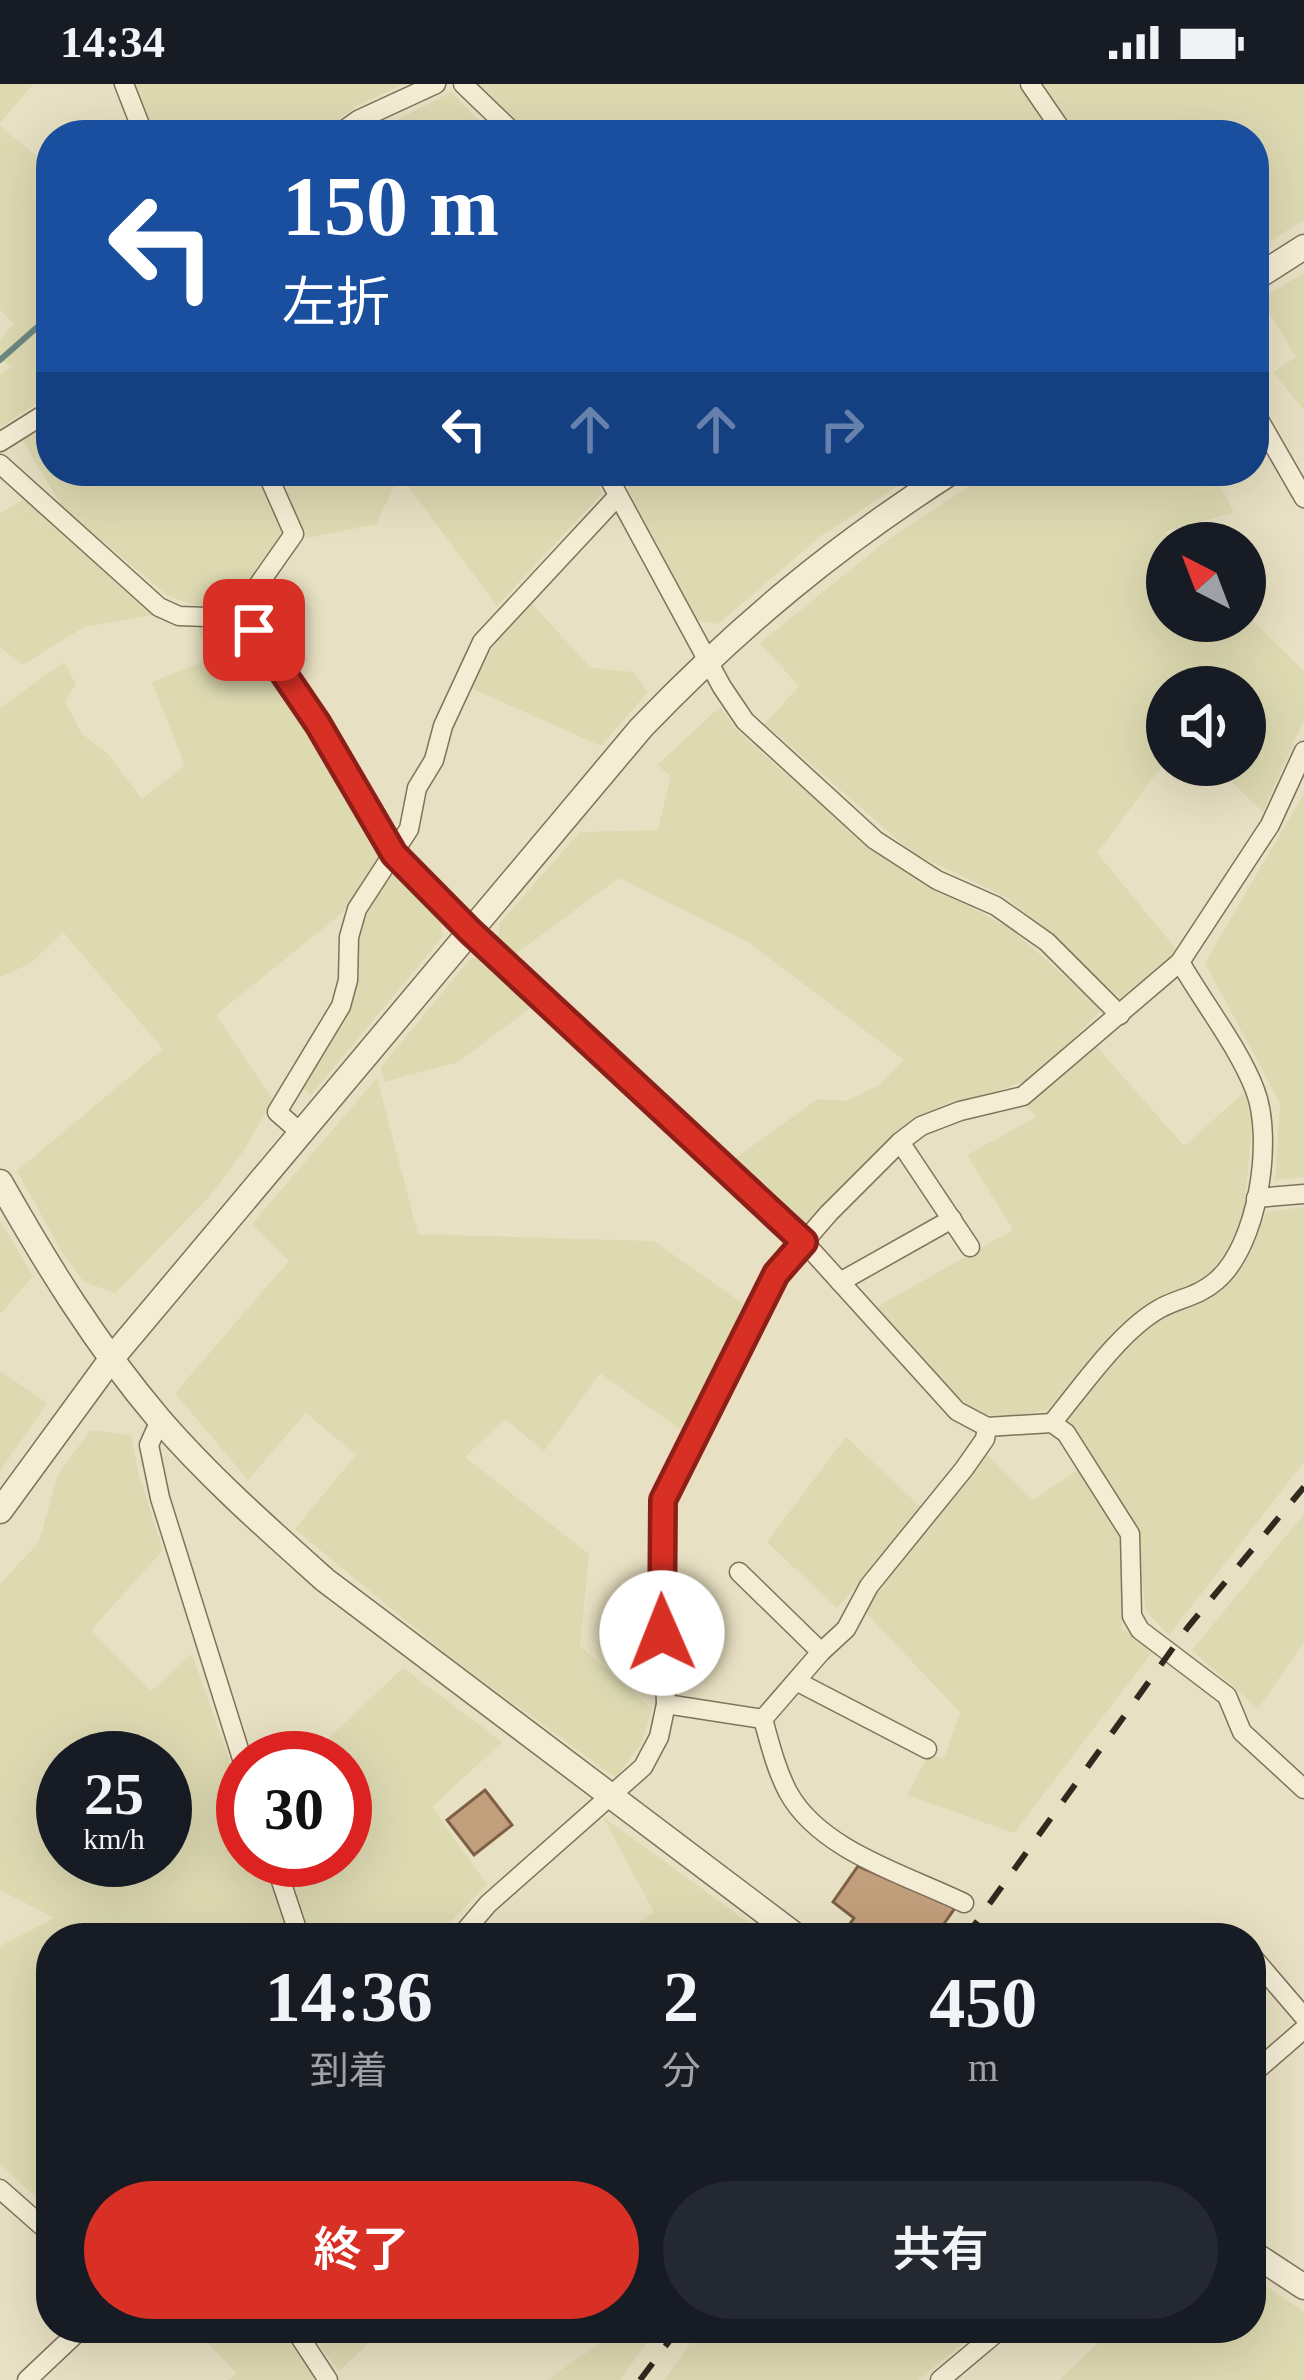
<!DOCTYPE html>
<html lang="ja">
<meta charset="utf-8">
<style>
:root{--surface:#171b24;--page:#242831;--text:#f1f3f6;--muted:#9ea1a6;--accent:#d93025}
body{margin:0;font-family:"Times New Roman","Noto Sans JP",serif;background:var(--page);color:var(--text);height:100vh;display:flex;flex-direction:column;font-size:45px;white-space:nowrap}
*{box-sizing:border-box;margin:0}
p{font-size:39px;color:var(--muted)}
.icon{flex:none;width:66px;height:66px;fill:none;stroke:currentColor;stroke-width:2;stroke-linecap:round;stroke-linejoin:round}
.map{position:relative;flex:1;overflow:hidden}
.sheet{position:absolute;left:36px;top:1839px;width:1230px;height:420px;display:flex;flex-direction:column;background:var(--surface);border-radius:48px;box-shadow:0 12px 48px #0002}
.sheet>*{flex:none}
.banner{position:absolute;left:36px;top:36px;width:1233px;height:366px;border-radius:48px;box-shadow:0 12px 48px #0002;background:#1a4fa0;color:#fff;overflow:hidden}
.needle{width:78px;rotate:318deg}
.fabs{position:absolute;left:1146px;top:438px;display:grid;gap:24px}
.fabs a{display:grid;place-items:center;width:120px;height:120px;border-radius:50%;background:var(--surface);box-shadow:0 12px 48px #0002;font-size:60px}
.speed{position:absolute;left:36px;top:1647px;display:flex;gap:24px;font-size:60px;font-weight:700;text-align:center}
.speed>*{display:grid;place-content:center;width:156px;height:156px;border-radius:50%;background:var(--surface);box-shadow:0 12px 48px #0002;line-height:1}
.speed small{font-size:30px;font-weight:400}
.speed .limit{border:18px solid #d22;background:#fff;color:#111}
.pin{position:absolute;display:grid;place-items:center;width:102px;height:102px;color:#fff;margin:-51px;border-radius:24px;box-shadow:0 6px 18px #0006}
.me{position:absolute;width:132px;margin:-66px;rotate:359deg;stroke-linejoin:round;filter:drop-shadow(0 0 9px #0008)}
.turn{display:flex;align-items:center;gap:42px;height:252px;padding:0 48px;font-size:54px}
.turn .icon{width:156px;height:156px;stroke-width:2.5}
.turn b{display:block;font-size:84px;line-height:102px}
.lanes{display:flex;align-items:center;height:114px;padding:0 48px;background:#0003;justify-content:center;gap:60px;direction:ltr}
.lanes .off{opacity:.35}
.eta{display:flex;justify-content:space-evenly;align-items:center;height:204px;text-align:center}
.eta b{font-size:72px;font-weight:600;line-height:84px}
.button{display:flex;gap:24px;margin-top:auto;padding:24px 48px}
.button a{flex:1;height:138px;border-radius:72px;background:var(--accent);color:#fff;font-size:48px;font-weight:600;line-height:138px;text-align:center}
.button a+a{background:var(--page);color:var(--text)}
.status{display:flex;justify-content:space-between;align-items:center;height:84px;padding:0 60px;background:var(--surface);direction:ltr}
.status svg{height:33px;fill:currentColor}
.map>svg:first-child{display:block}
</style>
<div class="status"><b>14:34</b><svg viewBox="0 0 49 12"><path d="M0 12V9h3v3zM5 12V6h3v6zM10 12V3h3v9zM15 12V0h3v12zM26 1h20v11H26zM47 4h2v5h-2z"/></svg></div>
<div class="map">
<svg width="1304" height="2296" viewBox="0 0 1304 2296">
<rect width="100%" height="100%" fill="#e8e0c2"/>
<g fill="#ddd9b1" fill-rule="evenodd">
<path d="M0 0H33L0 39Z"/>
<path d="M135 0H404L356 22 319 51H154Z"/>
<path d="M473 0H1017L1052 51H531Z"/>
<path d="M1040 0H1304V136L1254 167V51H1076Z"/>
<path d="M451 8 493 51H368Z"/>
<path d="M0 42 51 84V309L0 344V291L11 284 0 273V256L14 239 0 226Z"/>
<path d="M1304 189V326L1273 288 1296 273 1261 215Z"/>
<path d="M51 333V387H256L285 445 227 525 194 521 167 511 63 424 21 354Z"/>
<path d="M275 387H593L602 409 497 522 400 391 376 440 308 454Z"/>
<path d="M619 387H921L822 451 718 540 696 536Z"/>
<path d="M993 387H1212L1234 428 1165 448 1175 459H1167V537H1245V529L1304 587V636L1263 728 1214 681H1245V603H1167V675L1097 769 1177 866 1120 914 1008 814 913 769 765 640 799 602 760 559 886 457Z"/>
<path d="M26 414 157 530 84 543 22 581 0 563V430Z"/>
<path d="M532 520 591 584 633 588 648 608 601 662 471 604 495 559Z"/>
<path d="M198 541 235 544 256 558 385 765 342 829 216 931 273 1016 244 1066 209 1113 115 1209 84 1198 62 1168 17 1087 163 965 63 848 31 879 0 893V624L64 578 76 600 65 618 82 650 107 669 142 715 185 682 152 598 207 576Z"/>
<path d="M720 623 737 646 781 686 913 791 1011 845 1102 925 1052 976 1025 997 910 1037 803 1145 730 1078 818 1015 846 1017 878 1002 904 976 748 858 619 794 511 873 498 859 500 839 580 748 658 746 671 692 657 681Z"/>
<path d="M1304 709V1093L1275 1096 1280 1019 1205 879Z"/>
<path d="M396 780 440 829 442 853 311 1011 302 1003 350 918 358 892 357 848 364 824Z"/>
<path d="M471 874H487L536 920 458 978 384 998 381 983Z"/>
<path d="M1097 963 1184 1062 1248 1005 1252 1041 1244 1126 1228 1166 1203 1197 1167 1209 1132 1235 1048 1325 1010 1334 980 1330 957 1312 875 1224 1013 1146 967 1071 1036 1033 1024 1020Z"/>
<path d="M377 994 418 1150 654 1157 743 1220 687 1350 600 1289 544 1367 505 1335 465 1373 589 1470 580 1562 652 1625 641 1660 616 1694 450 1573 295 1445 356 1371 306 1329 248 1396 175 1309 289 1177 252 1140Z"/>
<path d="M1304 1123V1378L1169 1551 1146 1527 1134 1444 1064 1332 1117 1273 1162 1232 1210 1215 1245 1180 1266 1128Z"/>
<path d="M0 1136 33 1192 0 1230Z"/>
<path d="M0 1287 47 1319 0 1387Z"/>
<path d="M91 1346 131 1351 138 1388 163 1466 91 1546 151 1607 192 1570 243 1715V1776H265L292 1854H51V2126L0 2081V1862L55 1834 0 1806V1500L39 1458 58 1390ZM63 1674H165V1776H63Z"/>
<path d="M846 1353 924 1426 837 1524 767 1458Z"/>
<path d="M984 1368 1033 1416 1081 1384 1121 1452 1122 1544 1153 1567 1014 1749 907 1711 929 1670 944 1675 960 1628 863 1526 882 1494 935 1438Z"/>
<path d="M1304 1430V1558L1258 1625 1192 1566Z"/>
<path d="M403 1584 502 1658 432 1723 487 1801 434 1854H312L285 1776H345V1674H308Z"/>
<path d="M603 1733 770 1854H618L654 1828Z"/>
<path d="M1251 2192 1304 2228V2296H1059L1114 2244H1251Z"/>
<path d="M194 2244H284L321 2296H227L237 2290Z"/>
<path d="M306 2244H385L339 2287Z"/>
<path d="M597 2244H657L620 2296H547L603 2257Z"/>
<path d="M702 2244H982L918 2296H664Z"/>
</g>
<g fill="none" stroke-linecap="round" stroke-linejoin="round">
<g stroke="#6c8883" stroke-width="6">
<path d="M318 51 336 42"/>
<path d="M0 276 51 231"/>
</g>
</g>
<g fill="#c29f7c" stroke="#7c5f44" stroke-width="3">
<path d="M485 1706 512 1741 474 1771 447 1736Z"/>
<path d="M858 1782 955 1824 934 1854H860L847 1844 854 1834 833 1818Z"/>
</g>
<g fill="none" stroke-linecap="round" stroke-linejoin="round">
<g stroke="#80725b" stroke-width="21">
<g id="minor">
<path d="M124 0 144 51"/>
<path d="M463 0 516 51"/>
<path d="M1030 0 1065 51"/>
<path d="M337 51 358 36 436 0"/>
<path d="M1254 327 1304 414"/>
<path d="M0 358 51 326"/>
<path d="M0 380 159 523 179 532 235 534 254 546 318 640 394 769 470 847 804 1158 957 1327 987 1343 1052 1339 1066 1349 1130 1450 1132 1532 1140 1546 1227 1612 1242 1648 1304 1705"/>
<path d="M605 387 722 603 745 637 875 756 937 796 996 822 1047 858 1120 931"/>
<path d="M235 534 294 450 266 387"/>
<path d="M301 1049 277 1028 341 922 348 896 349 853 357 825 409 745 417 704 434 676 443 642 482 558 616 414"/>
<path d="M900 1058 970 1163"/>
<path d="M1256 1114 1304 1110"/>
<path d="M840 1198 952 1135"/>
<path d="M160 1336 149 1361 160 1414 243 1678"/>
<path d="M1052 1339C1081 1304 1119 1248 1159 1225 1178 1214 1198 1213 1216 1197 1258 1162 1274 1055 1255 1006 1239 964 1203 918 1180 878"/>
<path d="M739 1488 821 1568"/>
<path d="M796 1597 927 1665"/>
<path d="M666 1620 763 1635 821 1568 846 1545 869 1502 964 1385 985 1355 987 1343"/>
<path d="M763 1635C770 1660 776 1685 788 1708 820 1767 907 1791 964 1819"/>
<path d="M274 1776 300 1854"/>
<path d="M459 1854 488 1820 643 1683 659 1653 666 1620 660 1456 663 1416 776 1190 829 1129 900 1058 921 1042 960 1027 1023 1012 1180 878 1270 741 1304 667"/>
<path d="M1251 1871 1304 1933"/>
<path d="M1251 1991 1304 1945"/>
<path d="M0 2105 51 2150"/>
<path d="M294 2244 328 2296"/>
<path d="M27 2296 82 2244"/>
<path d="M940 2296 1002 2244"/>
</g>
</g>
<g stroke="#80725b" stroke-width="27">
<g id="tertiary">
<path d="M1254 195 1304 163"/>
<path d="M0 1098C47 1181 97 1262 159 1335 209 1393 268 1445 325 1496L799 1854"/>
<path d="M0 1427 112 1274 641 644C739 542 834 463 953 387"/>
<path d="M1251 2168 1304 2203"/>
</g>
</g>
<use href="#minor" stroke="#f4edd4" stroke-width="18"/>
<use href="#tertiary" stroke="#f4edd4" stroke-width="24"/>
<g stroke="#31291e" stroke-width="6" stroke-dasharray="21 21" stroke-linecap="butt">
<path d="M965 1854 1188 1543 1304 1403"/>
<path d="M640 2296 679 2244"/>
</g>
</g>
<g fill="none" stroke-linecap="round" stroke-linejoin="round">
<g stroke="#8d1f18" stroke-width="30">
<path id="route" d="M254 546 318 640 394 770 470 847 804 1158 776 1190 663 1416 662 1549"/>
</g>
<use href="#route" stroke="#d93025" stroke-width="21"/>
</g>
</svg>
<div class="fabs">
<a><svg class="needle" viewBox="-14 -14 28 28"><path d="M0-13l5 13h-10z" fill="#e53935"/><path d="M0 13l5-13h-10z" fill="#9ea1a6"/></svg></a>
<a><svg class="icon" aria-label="sound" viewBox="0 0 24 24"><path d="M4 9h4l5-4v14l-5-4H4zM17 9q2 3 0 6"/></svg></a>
</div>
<div class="speed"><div>25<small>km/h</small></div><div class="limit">30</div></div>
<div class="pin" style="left:254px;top:546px;background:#d93025"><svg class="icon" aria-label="arrive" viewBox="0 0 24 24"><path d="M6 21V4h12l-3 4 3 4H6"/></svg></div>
<svg class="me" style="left:662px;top:1549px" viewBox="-20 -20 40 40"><circle r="19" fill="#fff"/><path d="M0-13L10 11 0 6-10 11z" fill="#d93025"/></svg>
<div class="banner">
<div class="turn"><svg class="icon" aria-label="left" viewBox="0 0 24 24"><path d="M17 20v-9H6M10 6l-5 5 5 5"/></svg><div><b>150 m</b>左折</div></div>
<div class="lanes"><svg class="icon" aria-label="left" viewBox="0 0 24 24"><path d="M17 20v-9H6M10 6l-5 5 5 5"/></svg><svg class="icon off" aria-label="ahead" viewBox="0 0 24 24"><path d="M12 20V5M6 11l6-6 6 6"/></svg><svg class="icon off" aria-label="ahead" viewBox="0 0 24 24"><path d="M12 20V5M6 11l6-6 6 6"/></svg><svg class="icon off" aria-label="right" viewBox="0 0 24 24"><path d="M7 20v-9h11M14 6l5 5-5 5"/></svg></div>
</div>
<section class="sheet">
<div class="eta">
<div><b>14:36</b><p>到着</p></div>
<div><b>2</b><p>分</p></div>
<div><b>450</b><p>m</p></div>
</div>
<div class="button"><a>終了</a><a>共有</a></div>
</section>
</div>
